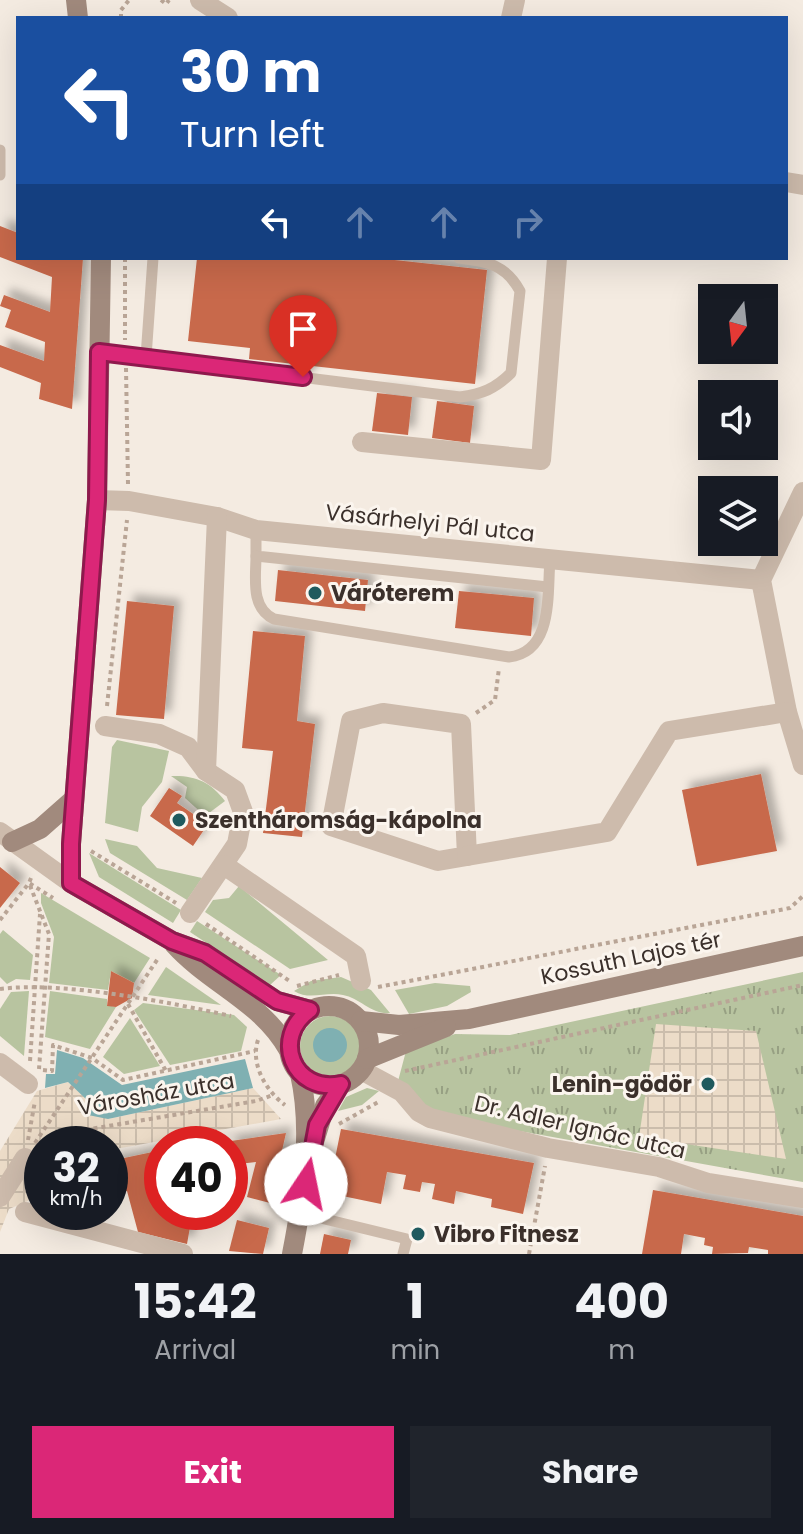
<!DOCTYPE html>
<meta charset="utf-8">
<style>
:root{--surface:#171b24;--page:#20242c;--text:#f1f3f6;--muted:#9ea1a6;--accent:#db2777}
body{margin:0;font-family:Poppins,sans-serif;background:var(--page);color:var(--text);height:100vh;display:flex;flex-direction:column;font-size:30px;white-space:nowrap}
*{box-sizing:border-box;margin:0}
p{font-size:26px;color:var(--muted)}
.icon{flex:none;width:44px;height:44px;fill:none;stroke:currentColor;stroke-width:2;stroke-linecap:round;stroke-linejoin:round}
.map{position:relative;height:1254px;overflow:hidden}
.drawer{display:flex;flex-direction:column;background:var(--surface);flex:1}
.drawer>*{flex:none}
.guide{position:absolute;left:16px;top:16px;width:772px;height:244px;border-radius:0px;box-shadow:0 8px 32px #0002;background:#1a4fa0;color:#fff;overflow:hidden}
.needle{width:52px;rotate:195deg}
.fabs{position:absolute;left:698px;top:284px;display:grid;gap:16px}
.fabs a{display:grid;place-items:center;width:80px;height:80px;border-radius:0px;background:var(--surface);box-shadow:0 8px 32px #0002;font-size:40px}
.speed{position:absolute;left:24px;top:1126px;display:flex;gap:16px;font-size:40px;font-weight:700;text-align:center}
.speed>*{display:grid;place-content:center;width:104px;height:104px;border-radius:50%;background:var(--surface);box-shadow:0 8px 32px #0002;line-height:1}
.speed small{font-size:20px;font-weight:400}
.speed .limit{border:12px solid #d22;background:#fff;color:#111}
.pin{position:absolute;display:grid;place-items:center;width:68px;height:68px;color:#fff;margin:-82px -34px;border-radius:50% 50% 50% 0;rotate:-45deg;box-shadow:0 0 8px #0007}
.pin .icon{rotate:45deg}
.me{position:absolute;width:88px;margin:-44px;rotate:11deg;stroke-linejoin:round;filter:drop-shadow(0 0 6px #0008)}
.turn{display:flex;align-items:center;gap:28px;height:168px;padding:0 32px;font-size:36px}
.turn .icon{width:104px;height:104px;stroke-width:2.5}
.turn b{display:block;font-size:56px;line-height:68px}
.lanes{display:flex;align-items:center;height:76px;padding:0 32px;background:#0003;justify-content:center;gap:40px;direction:ltr}
.lanes .off{opacity:.35}
.eta{display:flex;justify-content:space-evenly;align-items:center;height:136px;text-align:center}
.eta b{font-size:48px;font-weight:700;line-height:56px}
.action{display:flex;gap:16px;margin-top:auto;padding:16px 32px}
.action a{flex:1;height:92px;border-radius:0px;background:var(--accent);color:#fff;font-size:32px;font-weight:700;line-height:92px;text-align:center}
.action a+a{background:var(--page);color:var(--text)}
.map>svg:first-child{display:block}
</style>
<div class="map">
<svg width="803" height="1254" viewBox="0 0 803 1254">
<defs>
<pattern id="park-tufts" width="24" height="20" patternUnits="userSpaceOnUse" patternTransform="scale(2)"><rect width="24" height="20" fill="#b8c4a0"/><path d="M3 7l-1-3M5 7V3M7 7l1-3M15 17l-1-3M17 17v-4M19 17l1-3" fill="none" stroke="#97a083"/></pattern>
<pattern id="plaza-grid" width="8" height="8" patternUnits="userSpaceOnUse" patternTransform="scale(2)"><rect width="8" height="8" fill="#ecdcc8"/><path d="M0 4h8M4 0v8" fill="none" stroke="#cbbdac"/></pattern>
<filter id="shadow"><feDropShadow dx="7" dy="-7" stdDeviation="4" flood-color="#0004"/></filter>
</defs>
<rect width="100%" height="100%" fill="#f4ebe1"/>
<g fill="#b8c4a0">
<path d="M117 740 169 751 162 782 142 807 138 832 105 823 112 747Z"/>
<path d="M171 776C195 775 211 782 225 801L205 816 185 798 187 787Z"/>
<path d="M105 839 137 846 157 868 202 878 187 900 110 853Z"/>
<path d="M89 853 181 910 173 923 99 877Z"/>
<path d="M239 886 328 960 290 969 205 912 213 900 229 898Z"/>
<path d="M41 893 150 958 134 983 111 971 108 990 49 983 54 937 41 903Z"/>
<path d="M197 921 281 975 270 985 190 932Z"/>
<path d="M3 930 33 955 30 980 16 979 7 984 0 977V934Z"/>
<path d="M166 967 221 1005 148 995Z"/>
<path d="M341 977 371 990 390 1013C372 1015 360 998 343 995 326 991 310 1001 294 991L311 981Z"/>
<path d="M435 983 470 986 471 992 447 1006 409 1014 395 990Z"/>
<path d="M29 991 24 1056 0 1036V1009L11 992Z"/>
<path d="M50 991 107 999V1005L116 1007 90 1049 45 1037Z"/>
<path d="M143 1003 234 1015 247 1027 241 1051 170 1065 134 1010Z"/>
<circle cx="330" cy="1046" r="30"/>
<path d="M130 1018 160 1066 124 1074 103 1057Z"/>
<path d="M367 1088 379 1091 362 1105 338 1111 346 1097Z"/>
</g>
<path fill="url(#park-tufts)" d="M803 972V1182L436 1116 397 1085 406 1051 455 1034 510 1035Z"/>
<g fill="url(#plaza-grid)">
<path d="M656 1024 756 1031 786 1159 639 1137Z"/>
<path d="M68 1082 108 1119 253 1088 281 1119 110 1150V1144H42V1195L9 1209 0 1232V1151L37 1091Z"/>
</g>
<g fill="#7fb0b2">
<circle cx="330" cy="1045" r="17"/>
<path d="M57 1050 83 1058 122 1085 245 1059 253 1088 108 1119 88 1115V1101L68 1082 45 1088 46 1074H55Z"/>
</g>
<g fill="#c8694b" filter="url(#shadow)">
<path d="M0 226 18 233V258H83L72 409 39 399 41 383 0 367V345L44 361 45 342 5 327 11 310 0 306 4 295 50 312 52 277 0 257Z"/>
<path d="M197 258H376L487 270 475 384 249 359 250 348 188 341Z"/>
<path d="M377 393 412 397 408 435 372 431Z"/>
<path d="M437 401 474 406 470 443 432 438Z"/>
<path d="M278 570 368 580 365 611 275 601Z"/>
<path d="M459 591 534 598 531 636 455 628Z"/>
<path d="M127 601 174 606 164 719 116 715Z"/>
<path d="M253 631 305 636 297 721 315 724 302 837 263 833 273 751 242 748Z"/>
<path d="M761 774 777 851 697 866 682 790Z"/>
<path d="M169 788 182 796 177 803 208 824 193 846 150 816Z"/>
<path d="M0 867 20 883 0 908Z"/>
<path d="M111 971 134 983 132 998 116 1007 107 1006Z"/>
<path d="M341 1129 534 1163 523 1214 491 1207 492 1199 456 1191 454 1204 432 1199 435 1184 422 1182 420 1192 403 1189 406 1175 387 1172 381 1204 328 1193Z"/>
<path d="M286 1133 270 1203 247 1197 256 1162 230 1165V1144H210Z"/>
<path d="M162 1150V1212H180L183 1226 190 1227 187 1244 138 1232 127 1191 110 1195V1161Z"/>
<path d="M653 1190 803 1216V1254H768V1250L749 1247 748 1253 712 1254 713 1247 704 1245 705 1238 684 1234 681 1254H642Z"/>
<path d="M237 1220 269 1228 263 1254 229 1251Z"/>
<path d="M324 1234 351 1240 348 1254H320Z"/>
</g>
<g fill="none" stroke-linecap="round" stroke-linejoin="round">
<g stroke="#b9a596" stroke-width="4" stroke-dasharray="4 4" stroke-linecap="butt">
<path d="M161 0 166 4 169 0"/>
<path d="M121 18V10L129 0"/>
<path d="M125 258V340"/>
<path d="M126 368 128 484"/>
<path d="M107 706 127 520"/>
<path d="M476 713 495 700 499 668"/>
<path d="M91 851 176 903"/>
<path d="M31 878 29 883 49 934 39 1069"/>
<path d="M0 920 29 883 53 898"/>
<path d="M206 924 291 982"/>
<path d="M297 986 339 975"/>
<path d="M378 987 790 908 803 896"/>
<path d="M0 989C63 981 168 1002 231 1016"/>
<path d="M128 1004 166 1071"/>
<path d="M258 1040C250 1064 266 1091 285 1105"/>
<path d="M30 1061 40 914"/>
<path d="M43 1070 52 1071 53 1045 92 1058 123 1080 255 1051"/>
<path d="M405 1071 803 985"/>
<path d="M339 1124 380 1101"/>
<path d="M28 1140 35 1101"/>
<path d="M35 1143 159 957"/>
<path d="M49 1144 67 1133 256 1101 273 1095"/>
<path d="M529 1254 545 1166"/>
</g>
<g stroke="#cdbbac" stroke-width="11">
<path d="M0 150V175"/>
<path d="M99 352 460 397C482 394 495 389 511 373L520 291C506 265 487 261 459 258"/>
<path d="M146 357 153 258"/>
<path d="M256 530V556L548 587"/>
<path d="M256 556C256 577 250 608 274 619L509 657C554 652 547 593 550 560"/>
<path d="M300 1213 407 1239 403 1254"/>
</g>
<g stroke="#cdbbac" stroke-width="20">
<path d="M200 0 228 18"/>
<path d="M511 18 515 0"/>
<path d="M786 182 803 185"/>
<path d="M362 442 541 460 557 258"/>
<path d="M803 492 761 580 787 712 803 765"/>
<path d="M97 500 129 501 217 517 256 530 761 580"/>
<path d="M383 713 461 724 467 856 438 861 331 826 351 721Z"/>
<path d="M105 726 159 734 188 747 206 771 235 790 243 812 237 844 190 913"/>
<path d="M206 771 217 517"/>
<path d="M0 832 71 883"/>
<path d="M467 856 607 832 669 731 787 712"/>
<path d="M224 865 356 956 361 981"/>
<path d="M0 1063 28 1084"/>
<path d="M361 1070 402 1092 419 1112 430 1118 548 1148 659 1167 708 1183 803 1198"/>
<path d="M0 1197 25 1158"/>
<path d="M25 1212 183 1254"/>
</g>
<g stroke="#a18a7d" stroke-width="20">
<path d="M76 0 78 18"/>
<path d="M101 258 97 500 71 844V883L172 941 205 953 277 1001 310 1010"/>
<path d="M12 842 40 829 74 799"/>
<path d="M174 944C210 984 262 1002 288 1049"/>
<circle cx="329" cy="1046" r="40"/>
<path d="M361 1021 399 1025 469 1019 803 946"/>
<path d="M367 1059 446 1027"/>
<path d="M313 1145 325 1106 341 1084"/>
<path d="M292 1254C303 1198 313 1130 300 1074"/>
</g>
</g>
<g fill="none" stroke-linecap="round" stroke-linejoin="round">
<g stroke="#8e194d" stroke-width="20">
<path id="route" d="M303 377 99 352 97 500 71 844V883L172 941 205 953 277 1001 310 1010C271 1037 293 1094 341 1084L317 1125 306 1184"/>
</g>
<use href="#route" stroke="#db2777" stroke-width="14"/>
</g>
<g fill="#1f5a5e" stroke="#fbf5ee" stroke-width="3">
<circle cx="315" cy="593" r="8"/>
<circle cx="179" cy="820" r="8"/>
<circle cx="708" cy="1084" r="8"/>
<circle cx="418" cy="1234" r="8"/>
</g>
<g text-anchor="middle" dominant-baseline="central" stroke-width="6" stroke-linejoin="round" paint-order="stroke">
<g font-size="22" fill="#3b302b" stroke="#fbf5ee">
<text transform="translate(430 523) rotate(6)">Vásárhelyi Pál utca</text>
<text transform="translate(631 958) rotate(-12)">Kossuth Lajos tér</text>
<text transform="translate(156 1094) rotate(-10)">Városház utca</text>
<text transform="translate(580 1127) rotate(13)">Dr. Adler Ignác utca</text>
</g>
<g font-size="22" font-weight="bold" fill="#3b302b" stroke="#fbf5ee" text-anchor="start">
<text x="331" y="593">Váróterem</text>
<text x="195" y="820">Szentháromság-kápolna</text>
<text x="692" y="1084" text-anchor="end">Lenin-gödör</text>
<text x="434" y="1234">Vibro Fitnesz</text>
</g>
</g>
</svg>
<div class="fabs">
<a><svg class="needle" viewBox="-14 -14 28 28"><path d="M0-13l5 13h-10z" fill="#e53935"/><path d="M0 13l5-13h-10z" fill="#9ea1a6"/></svg></a>
<a><svg class="icon" aria-label="sound" viewBox="0 0 24 24"><path d="M4 9h4l5-4v14l-5-4H4zM17 9q2 3 0 6"/></svg></a>
<a><svg class="icon" aria-label="layers" viewBox="0 0 24 24"><path d="M12 4l9 5-9 5-9-5zM3 14l9 5 9-5"/></svg></a>
</div>
<div class="speed"><div>32<small>km/h</small></div><div class="limit">40</div></div>
<div class="pin" style="left:303px;top:377px;background:#d93025"><svg class="icon" aria-label="arrive" viewBox="0 0 24 24"><path d="M6 21V4h12l-3 4 3 4H6"/></svg></div>
<svg class="me" style="left:306px;top:1184px" viewBox="-20 -20 40 40"><circle r="19" fill="#fff"/><path d="M0-13L10 11 0 6-10 11z" fill="#db2777"/></svg>
<div class="guide">
<div class="turn"><svg class="icon" aria-label="left" viewBox="0 0 24 24"><path d="M17 20v-9H6M10 6l-5 5 5 5"/></svg><div><b>30 m</b>Turn left</div></div>
<div class="lanes"><svg class="icon" aria-label="left" viewBox="0 0 24 24"><path d="M17 20v-9H6M10 6l-5 5 5 5"/></svg><svg class="icon off" aria-label="ahead" viewBox="0 0 24 24"><path d="M12 20V5M6 11l6-6 6 6"/></svg><svg class="icon off" aria-label="ahead" viewBox="0 0 24 24"><path d="M12 20V5M6 11l6-6 6 6"/></svg><svg class="icon off" aria-label="right" viewBox="0 0 24 24"><path d="M7 20v-9h11M14 6l5 5-5 5"/></svg></div>
</div>
</div>
<section class="drawer">
<div class="eta">
<div><b>15:42</b><p>Arrival</p></div>
<div><b>1</b><p>min</p></div>
<div><b>400</b><p>m</p></div>
</div>
<div class="action"><a>Exit</a><a>Share</a></div>
</section>
